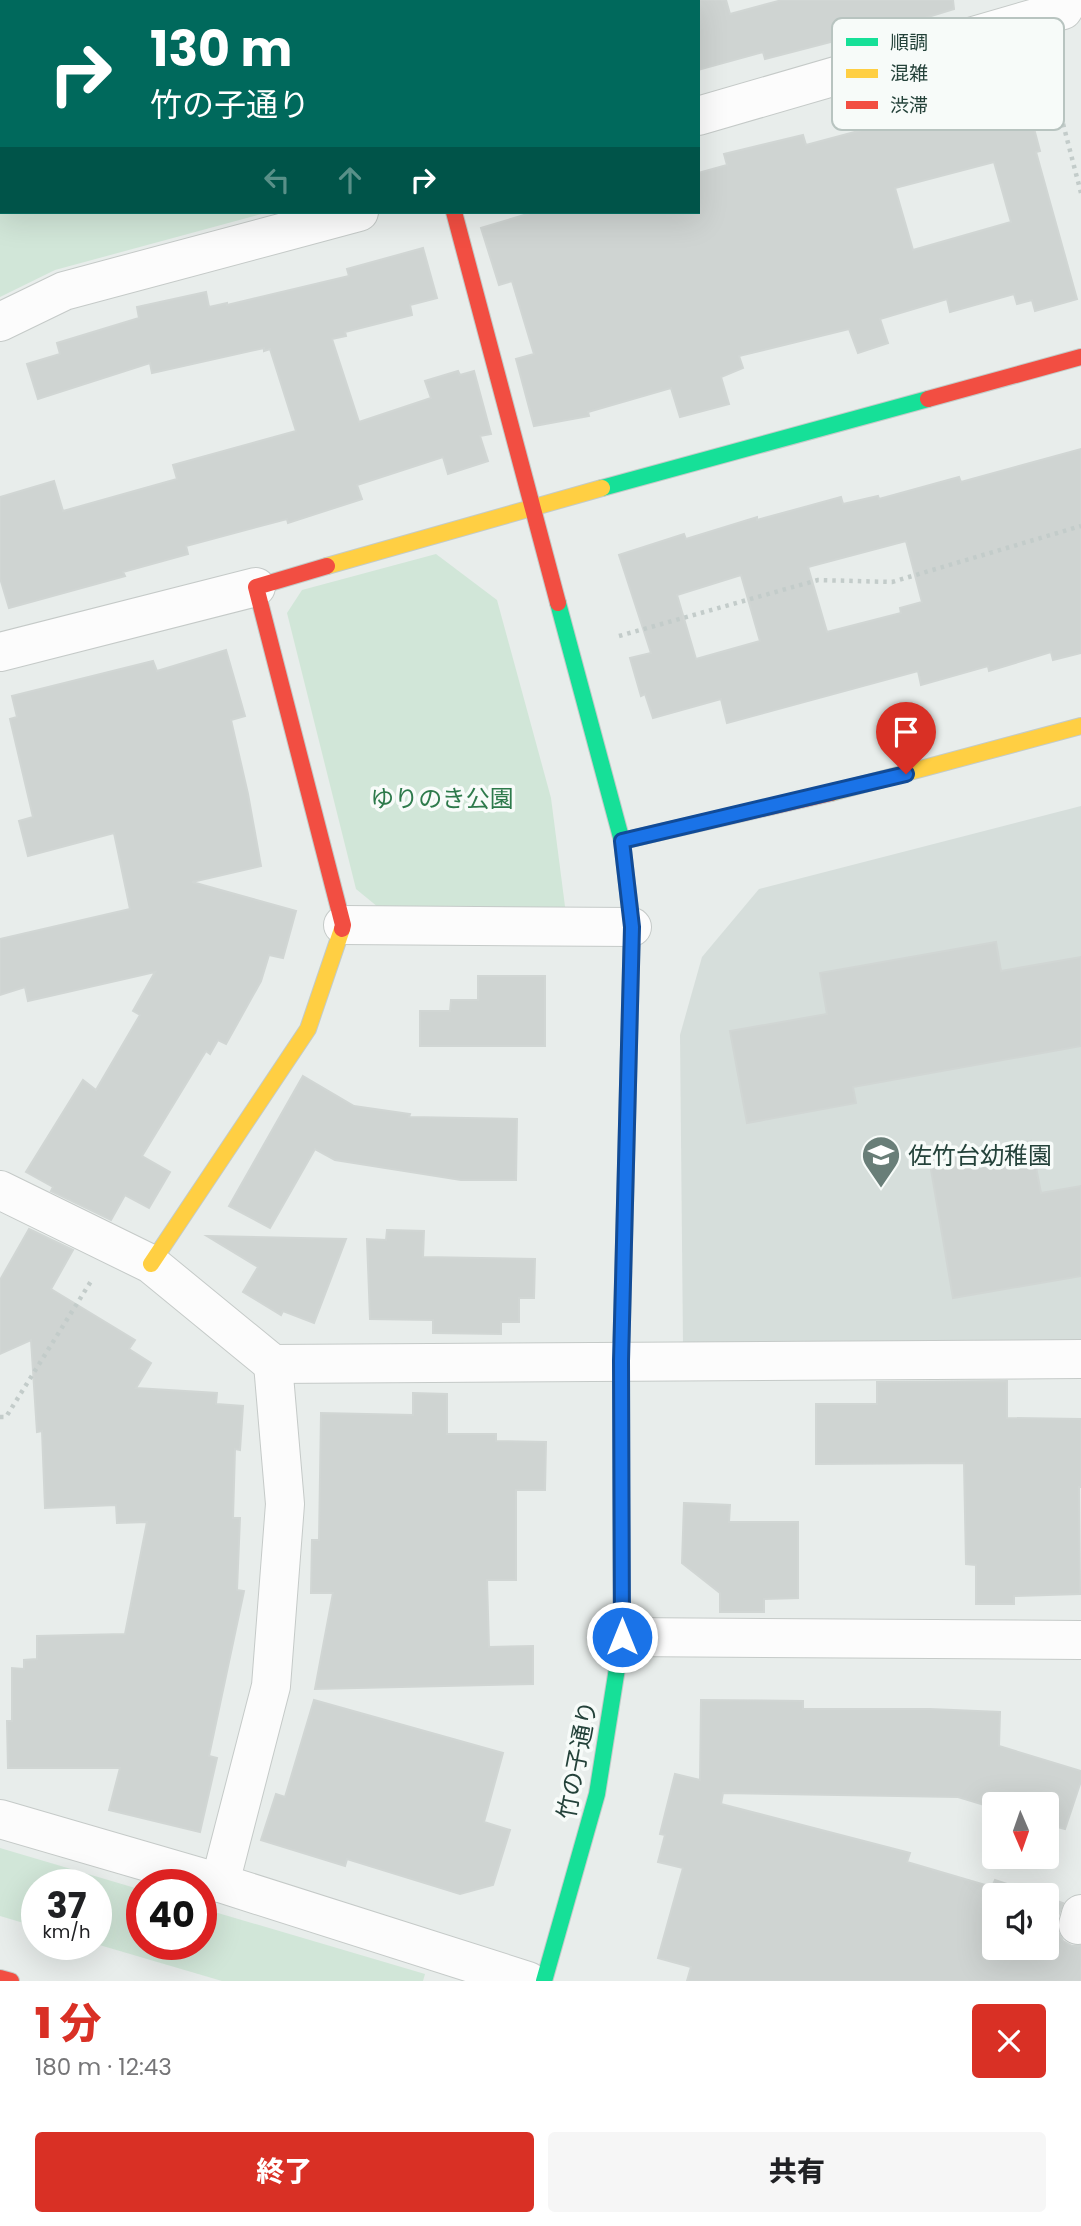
<!DOCTYPE html>
<html lang="ja">
<meta charset="utf-8">
<style>
:root{--surface:#fff;--page:#f6f6f6;--text:#202124;--muted:#757577;--accent:#d93025}
body{margin:0;font-family:Poppins,"Noto Sans JP",sans-serif;background:var(--page);color:var(--text);height:100vh;display:flex;flex-direction:column;font-size:26px;white-space:nowrap}
*{box-sizing:border-box;margin:0}
p{font-size:23px;color:var(--muted)}
.icon{flex:none;width:38px;height:38px;fill:none;stroke:currentColor;stroke-width:2;stroke-linecap:round;stroke-linejoin:round}
.map{position:relative;height:1981px;overflow:hidden}
.panel{display:flex;flex-direction:column;background:var(--surface);flex:1}
.panel>*{flex:none}
.banner{position:absolute;left:0px;top:0px;width:700px;height:214px;box-shadow:0 7px 28px #0002;background:#00695c;color:#fff;overflow:hidden}
.needle{width:46px;rotate:178deg}
.controls{position:absolute;left:982px;top:1792px;display:grid;gap:14px}
.controls a{display:grid;place-items:center;width:77px;height:77px;border-radius:7px;background:var(--surface);box-shadow:0 7px 28px #0002;font-size:35px}
.speed{position:absolute;left:21px;top:1869px;display:flex;gap:14px;font-size:35px;font-weight:700;text-align:center}
.speed>*{display:grid;place-content:center;width:91px;height:91px;border-radius:50%;background:var(--surface);box-shadow:0 7px 28px #0002;line-height:1}
.speed small{font-size:18px;font-weight:400}
.speed .limit{border:10px solid #d22;background:#fff;color:#111}
.pin{position:absolute;display:grid;place-items:center;width:60px;height:60px;color:#fff;margin:-72px -30px;border-radius:50% 50% 50% 0;rotate:-45deg;box-shadow:0 0 7px #0007}
.pin .icon{rotate:45deg}
.me{position:absolute;width:77px;margin:-38px;rotate:0deg;stroke-linejoin:round;filter:drop-shadow(0 0 5px #0008)}
.turn{display:flex;align-items:center;gap:24px;height:147px;padding:0 35px;font-size:32px}
.turn .icon{width:91px;height:91px;stroke-width:2.5}
.turn b{display:block;font-size:49px;line-height:60px}
.lanes{display:flex;align-items:center;height:66px;padding:0 35px;background:#0003;justify-content:center;gap:35px;direction:ltr}
.lanes .off{opacity:.35}
.round{display:grid;place-items:center;flex:none;width:74px;height:74px;border-radius:7px;background:var(--page)}
.head{display:flex;align-items:center;justify-content:space-between;height:119px;padding:0 35px}
h1{font-size:42px;font-weight:800;line-height:52px;color:var(--accent)}
.primary-button{display:flex;gap:14px;margin-top:auto;padding:14px 35px}
.primary-button a{flex:1;height:80px;border-radius:7px;background:var(--accent);color:#fff;font-size:28px;font-weight:800;line-height:80px;text-align:center}
.primary-button a+a{background:var(--page);color:var(--text)}
.map>svg:first-child{display:block}
</style>
<div class="map">
<svg width="1081" height="1981" viewBox="0 0 1081 1981">
<rect width="100%" height="100%" fill="#e8edeb"/>
<path fill="#d6dedb" d="M1081 806V1344L683 1345 680 1035 702 957 759 889Z"/>
<g fill="#d1e6d8">
<path d="M0 0H363L2 2V212H269L55 270 0 297Z"/>
<path d="M436 554 497 600 551 798 566 914 384 912 356 889 287 613 302 590Z"/>
<path d="M0 1848 142 1890V1944H201V1908L425 1974 423 1981H222L96 1944V1885H37V1927L0 1916Z"/>
</g>
<g fill="none" stroke-linecap="round" stroke-linejoin="round">
<g stroke="#a9d4db" stroke-width="12">
<path d="M87 2 89 0"/>
<path d="M0 40H2"/>
</g>
</g>
<g fill="#cfd4d2" stroke="#d1d6d4" stroke-width="2" fill-rule="evenodd">
<path d="M698 0H726L730 14 782 0H953L954 9 847 42 846 38 765 59 763 52 698 70Z"/>
<path d="M1023 87 1040 151 1036 152 1077 299 1035 311 1032 300 1017 304 1014 294 950 312 947 299 880 319 888 343 858 353 849 329 739 356 743 368 721 377 729 404 680 417 671 388 588 412 589 416 534 426 516 359 534 354 512 281 499 285 481 228 534 212H698V173L727 165 724 154 803 135 806 145ZM994 162 1011 222 913 250 895 188Z"/>
<path d="M423 248 437 298 410 305 412 315 345 332 346 336 332 339 359 422 431 398 425 381 458 371 460 375 474 371 491 434 480 436 488 461 448 474 443 457 357 485 362 499 288 523 287 519 186 546 188 554 123 572 125 576 9 608 0 578V497L54 481 63 511 177 479 173 465 296 431 270 349 264 351V348L152 373 150 363 38 399 27 364 60 354 57 343 139 318 137 307 206 292 209 307 227 303V305L349 276 347 269Z"/>
<path d="M1081 449V653L1053 660 1051 652 989 671 988 666 921 685 918 671 727 723 721 699 653 718 645 694 641 696 630 658 651 653 619 555 684 534 686 539 757 517V520L841 497 843 504 878 496 879 499 959 477 961 482ZM906 541 922 602 900 608 901 613 827 632 808 567ZM741 575 760 641 696 659 677 595Z"/>
<path d="M226 650 245 716 231 720 248 794 261 866 192 882 296 911 283 958 269 955 261 981 226 1044 218 1040 210 1054 206 1051 142 1156 170 1172 149 1208 125 1195 111 1220 51 1191 53 1187 26 1172 83 1080 96 1090 140 1015 133 1011 155 972 28 1001 25 987 0 995V939L130 909 114 833 28 856 19 821 33 817 10 719 17 717 12 696 153 661 157 671Z"/>
<path d="M996 942 1001 971 1081 957V1046L853 1087 856 1103 747 1123 730 1031 827 1014 820 973Z"/>
<path d="M478 976H545V1046H420V1011H450L451 1000H478Z"/>
<path d="M303 1076 354 1106 410 1114 409 1117 517 1119 516 1180H461L335 1160 315 1149 270 1228 229 1206Z"/>
<path d="M1031 1141 1041 1193 1081 1186V1276L953 1298 929 1158Z"/>
<path d="M29 1229 73 1250 51 1289 135 1340 129 1349 151 1363 136 1388 217 1393 216 1404 243 1406 240 1450 235 1449 233 1518H240L237 1590 244 1591 209 1756 217 1758 200 1832 109 1810 120 1768H8L7 1721H12V1668L24 1669V1660L37 1659V1636L125 1634 147 1522 117 1523 116 1505 45 1508 42 1431 37 1432 31 1340 0 1354V1280Z"/>
<path d="M387 1230 424 1231 423 1257 535 1259 534 1298H519V1322H501V1334L433 1333V1320L370 1319 367 1239 386 1240Z"/>
<path d="M207 1236 346 1239 314 1323 283 1311 281 1315 243 1292 258 1267Z"/>
<path d="M1007 1381V1418L1081 1419V1487H1079L1080 1594 1014 1596V1604H976V1565L966 1564 964 1463 816 1464V1404H877V1382Z"/>
<path d="M413 1393 447 1394V1434H496V1441L546 1442 545 1490H516V1580H487L489 1647 533 1646V1684L315 1689 333 1593H311L312 1540H319L321 1413 413 1415Z"/>
<path d="M684 1503 730 1505 729 1522H798V1598L764 1599V1612H720V1593L682 1563Z"/>
<path d="M314 1700 503 1753 484 1822 510 1830 493 1885 460 1894 347 1859 345 1866 261 1840 276 1794 285 1797Z"/>
<path d="M701 1700 803 1701V1709H930L1000 1712 999 1746 1081 1771V1781L1065 1829 1046 1824V1804H994V1808L958 1797 723 1793 721 1804 910 1853 907 1862 992 1887 995 1880 1040 1895H994V1948H1046V1897L1063 1903 1057 1919V1930L1063 1941 1072 1946H1081V1981H687L691 1967 658 1958 683 1868 658 1862 665 1835 660 1834 675 1774 700 1780Z"/>
</g>
<g fill="none" stroke-linecap="round" stroke-linejoin="round">
<g stroke="#c5cac8" stroke-width="40">
<g id="street">
<path d="M698 116 1063 10 1069 0"/>
<path d="M0 322 64 291 359 212"/>
<path d="M0 652 256 587"/>
<path d="M343 925 632 927"/>
<path d="M0 1190 151 1264 273 1364 1081 1359"/>
<path d="M622 1637 1081 1640"/>
<path d="M0 1819 220 1883 528 1981"/>
<path d="M220 1883 271 1686 285 1504 273 1364"/>
<path d="M1078 1925 1081 1914"/>
</g>
</g>
<g stroke="#c3cbc8" stroke-width="18">
<g id="fast">
<path d="M602 488 928 399"/>
<path d="M558 603 622 841 632 927 626 1166"/>
<path d="M544 1981 597 1794 622 1637 621 1486"/>
</g>
</g>
<g stroke="#c3cbc8" stroke-width="18">
<g id="slow">
<path d="M327 566 602 488"/>
<path d="M831 793 1081 726"/>
<path d="M151 1264 308 1029 342 929"/>
<path d="M621 1486V1361L626 1166"/>
</g>
</g>
<g stroke="#c3cbc8" stroke-width="18">
<g id="jam">
<path d="M454 212 558 603"/>
<path d="M928 399 1081 357"/>
<path d="M327 566 256 587 343 925 342 929"/>
<path d="M622 841 831 793"/>
<path d="M0 1978 11 1981"/>
</g>
</g>
<g stroke="#c3ccca" stroke-width="4.5" stroke-dasharray="3.5 5" stroke-linecap="butt">
<path d="M195 2 198 0"/>
<path d="M1046 58 1081 193"/>
<path d="M0 113 2 112"/>
<path d="M619 636 818 580 892 582 1081 526"/>
<path d="M0 1417H6L93 1278"/>
</g>
<use href="#street" stroke="#fcfcfc" stroke-width="38"/>
<use href="#fast" stroke="#16e098" stroke-width="16"/>
<use href="#slow" stroke="#ffcf43" stroke-width="16"/>
<use href="#jam" stroke="#f24e42" stroke-width="16"/>
</g>
<g fill="none" stroke-linecap="round" stroke-linejoin="round">
<g stroke="#114b97" stroke-width="18">
<path id="route" d="M622 1637 621 1361 632 927 622 841 906 774"/>
</g>
<use href="#route" stroke="#1a73e8" stroke-width="12"/>
</g>
<defs>
<g id="school-pin" transform="scale(2.0125)"><path d="M0 17L-7.5 6A9.5 9.5 0 1 1 7.5 6Z" fill="#697e78" stroke="#f7fbf9"/><path d="M0-5L7-2L0 1L-7-2ZM-4 1L0 2.5L4 1V4Q0 6-4 4Z" fill="#fff"/></g>
</defs>
<g fill-rule="evenodd">
<use href="#school-pin" x="881" y="1155"/>
</g>
<g text-anchor="middle" dominant-baseline="central" stroke-width="7" stroke-linejoin="round" paint-order="stroke">
<g font-size="24" fill="#2d7a4b" stroke="#f7fbf9">
<text x="442" y="798">ゆりのき公園</text>
</g>
<g font-size="24" fill="#24423a" stroke="#f7fbf9" text-anchor="start">
<text x="908" y="1155">佐竹台幼稚園</text>
</g>
<g font-size="24" fill="#24423a" stroke="#f7fbf9">
<text transform="translate(577 1760) rotate(-79)">竹の子通り</text>
</g>
</g>
<rect x="832" y="18" width="232" height="112" rx="10" fill="#f7fbf9" stroke="#b8c4c0" stroke-width="2"/>
<rect x="846" y="38" width="32" height="8" fill="#16e098"/>
<rect x="846" y="69" width="32" height="9" fill="#ffcf43"/>
<rect x="846" y="101" width="32" height="8" fill="#f24e42"/>
<g font-size="19" fill="#24423a">
<text x="890" y="49">順調</text>
<text x="890" y="80">混雑</text>
<text x="890" y="112">渋滞</text>
</g>
</svg>
<div class="controls">
<a><svg class="needle" viewBox="-14 -14 28 28"><path d="M0-13l5 13h-10z" fill="#e53935"/><path d="M0 13l5-13h-10z" fill="#757577"/></svg></a>
<a><svg class="icon" aria-label="sound" viewBox="0 0 24 24"><path d="M4 9h4l5-4v14l-5-4H4zM17 9q2 3 0 6"/></svg></a>
</div>
<div class="speed"><div>37<small>km/h</small></div><div class="limit">40</div></div>
<div class="pin" style="left:906px;top:774px;background:#d93025"><svg class="icon" aria-label="arrive" viewBox="0 0 24 24"><path d="M6 21V4h12l-3 4 3 4H6"/></svg></div>
<svg class="me" style="left:622px;top:1637px" viewBox="-20 -20 40 40"><circle r="17" fill="#1a73e8" stroke="#fff" stroke-width="3"/><path d="M0-11L8 9 0 5-8 9z" fill="#fff"/></svg>
<div class="banner">
<div class="turn"><svg class="icon" aria-label="right" viewBox="0 0 24 24"><path d="M7 20v-9h11M14 6l5 5-5 5"/></svg><div><b>130 m</b>竹の子通り</div></div>
<div class="lanes"><svg class="icon off" aria-label="left" viewBox="0 0 24 24"><path d="M17 20v-9H6M10 6l-5 5 5 5"/></svg><svg class="icon off" aria-label="ahead" viewBox="0 0 24 24"><path d="M12 20V5M6 11l6-6 6 6"/></svg><svg class="icon" aria-label="right" viewBox="0 0 24 24"><path d="M7 20v-9h11M14 6l5 5-5 5"/></svg></div>
</div>
</div>
<section class="panel">
<div class="head"><div><h1>1 分</h1><p>180 m · 12:43</p></div><a class="round" style="background:#d93025;color:#fff"><svg class="icon" aria-label="close" viewBox="0 0 24 24"><path d="M6 6l12 12M18 6L6 18"/></svg></a></div>
<div class="primary-button"><a>終了</a><a>共有</a></div>
</section>
